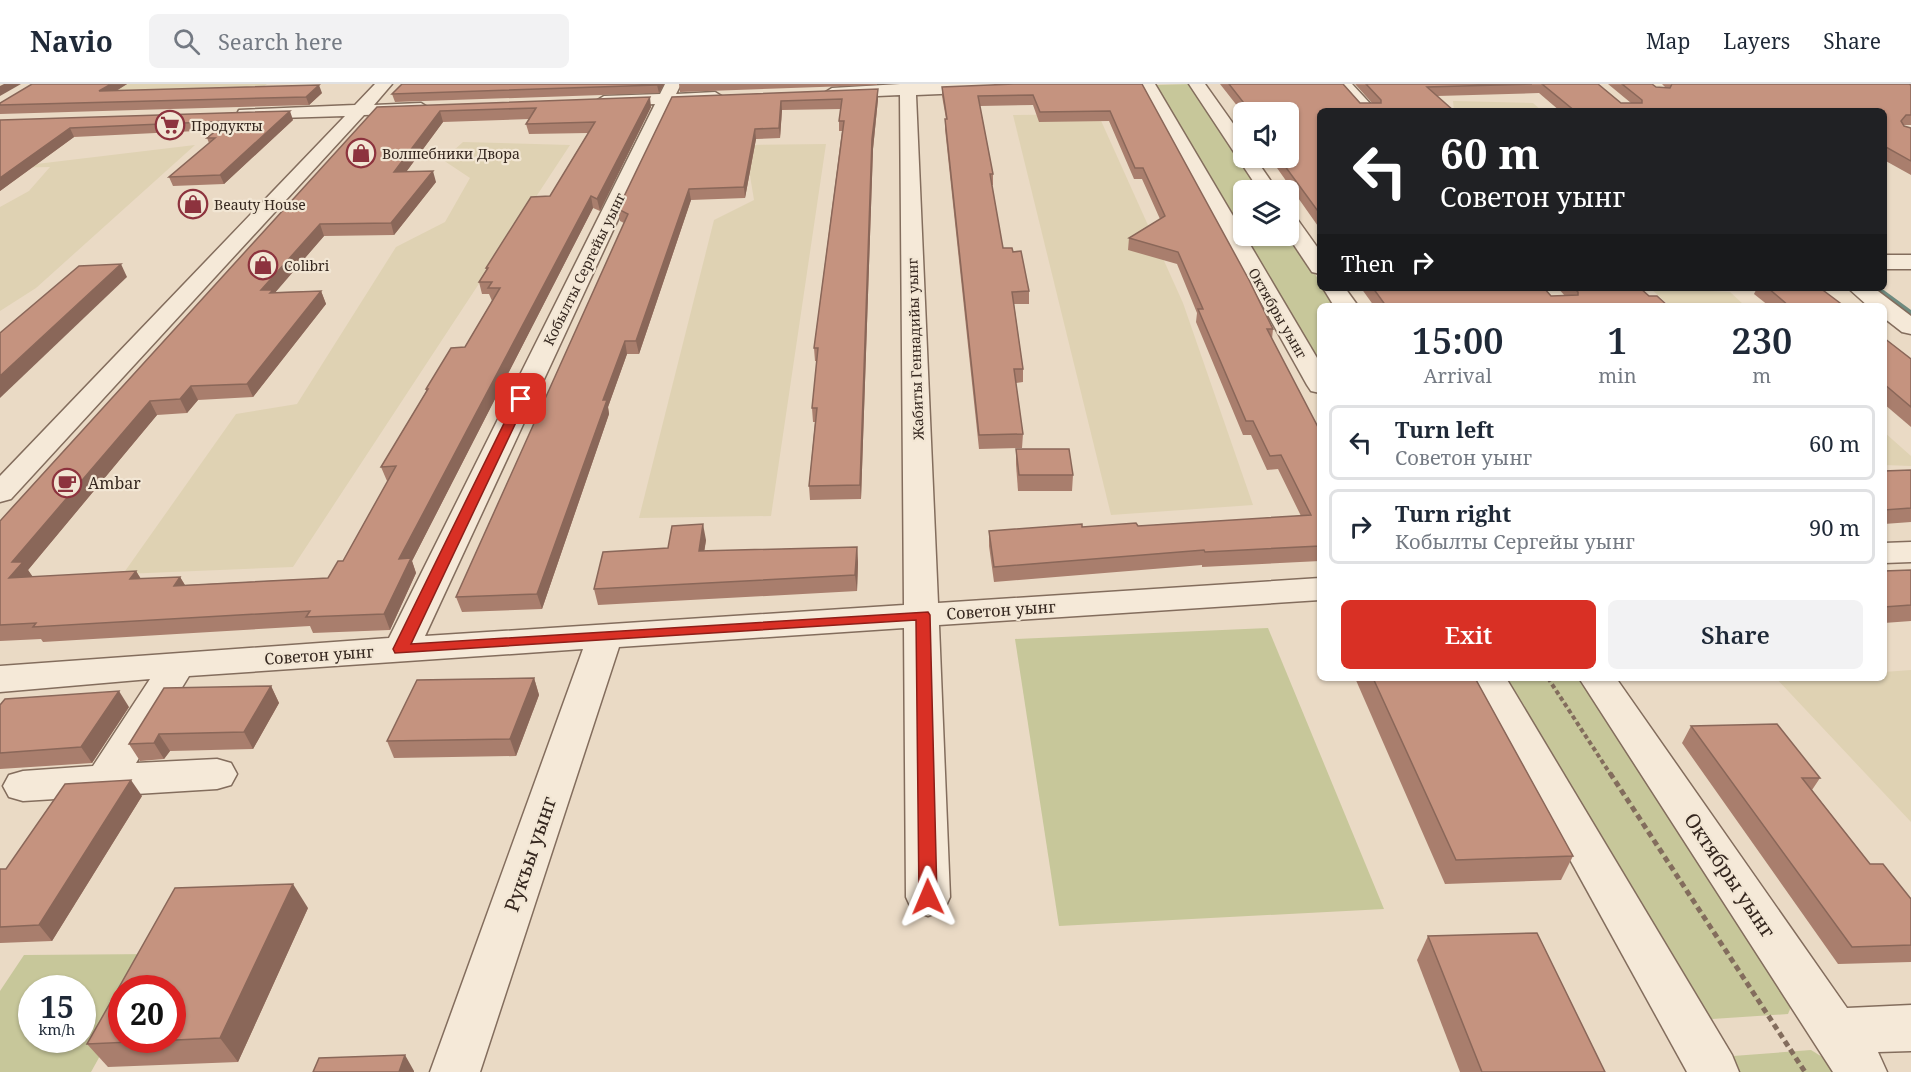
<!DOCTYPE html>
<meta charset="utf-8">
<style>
:root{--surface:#fff;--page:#f2f2f3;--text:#1f2937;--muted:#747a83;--line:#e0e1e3;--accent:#d93025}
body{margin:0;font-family:"Noto Serif",serif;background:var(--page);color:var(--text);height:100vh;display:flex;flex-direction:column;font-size:22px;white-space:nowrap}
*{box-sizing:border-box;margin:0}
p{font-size:20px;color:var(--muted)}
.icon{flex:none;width:33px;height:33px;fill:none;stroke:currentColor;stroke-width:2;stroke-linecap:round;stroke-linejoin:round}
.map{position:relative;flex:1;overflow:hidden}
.panel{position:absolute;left:1317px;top:219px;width:570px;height:378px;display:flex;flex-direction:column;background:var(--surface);border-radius:9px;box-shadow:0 2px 4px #0004}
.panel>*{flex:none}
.banner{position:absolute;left:1317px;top:24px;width:570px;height:183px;border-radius:9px;box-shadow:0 2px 4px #0004;background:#202124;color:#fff;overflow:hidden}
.tools{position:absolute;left:1233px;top:18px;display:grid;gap:12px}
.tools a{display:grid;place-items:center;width:66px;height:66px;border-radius:9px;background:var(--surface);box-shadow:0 2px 4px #0004;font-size:30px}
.speed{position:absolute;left:18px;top:891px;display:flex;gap:12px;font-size:30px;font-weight:700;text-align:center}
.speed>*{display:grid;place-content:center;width:78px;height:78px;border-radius:50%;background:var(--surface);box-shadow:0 2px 4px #0004;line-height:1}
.speed small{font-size:15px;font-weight:400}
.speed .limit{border:9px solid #d22;background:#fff;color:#111}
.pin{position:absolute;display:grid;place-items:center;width:51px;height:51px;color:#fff;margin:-26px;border-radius:12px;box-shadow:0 3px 9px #0006}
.me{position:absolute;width:66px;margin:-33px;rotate:359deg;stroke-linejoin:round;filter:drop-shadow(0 0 4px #0008)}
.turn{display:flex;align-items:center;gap:21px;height:126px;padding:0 24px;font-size:27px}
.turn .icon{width:78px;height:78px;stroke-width:2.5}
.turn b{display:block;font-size:42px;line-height:51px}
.then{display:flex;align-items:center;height:57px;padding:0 24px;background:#0003;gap:12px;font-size:22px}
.eta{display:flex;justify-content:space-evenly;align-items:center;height:102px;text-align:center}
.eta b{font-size:36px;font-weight:600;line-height:42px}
.action{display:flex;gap:12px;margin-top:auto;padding:12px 24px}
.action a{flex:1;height:69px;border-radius:9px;background:var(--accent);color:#fff;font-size:24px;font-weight:600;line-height:69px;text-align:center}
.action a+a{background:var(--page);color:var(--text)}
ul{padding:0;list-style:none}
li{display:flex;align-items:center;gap:18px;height:75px;margin:0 12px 9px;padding:0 12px;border:3px solid var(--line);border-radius:9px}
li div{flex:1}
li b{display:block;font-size:22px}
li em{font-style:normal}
header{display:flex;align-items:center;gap:36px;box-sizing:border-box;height:84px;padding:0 30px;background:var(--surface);border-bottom:2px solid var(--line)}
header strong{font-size:28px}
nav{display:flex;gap:33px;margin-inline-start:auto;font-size:21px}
.search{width:420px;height:54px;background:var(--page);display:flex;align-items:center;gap:15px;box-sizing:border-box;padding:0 21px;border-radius:9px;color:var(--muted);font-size:22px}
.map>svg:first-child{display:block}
</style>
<header>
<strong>Navio</strong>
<div class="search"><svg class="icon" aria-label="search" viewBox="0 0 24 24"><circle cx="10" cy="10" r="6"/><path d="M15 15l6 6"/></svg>Search here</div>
<nav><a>Map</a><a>Layers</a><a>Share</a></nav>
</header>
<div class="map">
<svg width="1911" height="988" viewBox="0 0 1911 988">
<rect width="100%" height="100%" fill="#eadac5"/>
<g fill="#dfd2b3">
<path d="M122 0H267L259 6 112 9Z"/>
<path d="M1453 17 1533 19 1542 27H1454Z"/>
<path d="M1098 30 1183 219 1253 421 1111 431 1013 31Z"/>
<path d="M463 58 570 61 293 483 123 490 236 330 297 320 396 163 445 138 470 94 443 76Z"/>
<path d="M826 60 771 432 639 434 714 136 754 116 745 61Z"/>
<path d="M195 61 36 204 0 227V123L29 107 50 83 3 84Z"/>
<path d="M1650 204 1730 208 1745 222H1670Z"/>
<path d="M1884 348 1911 372V382L1884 381Z"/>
<path d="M1911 586V738L1776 594H1884V588Z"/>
</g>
<g fill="#c7c79a" fill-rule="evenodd">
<path d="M1191 0 1260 106H1244V152L1289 150 1320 198V204H1324L1335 222H1320V285L1154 1Z"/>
<path d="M1268 544 1384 825 1059 842 1015 555Z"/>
<path d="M1502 594H1580L1793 918 1788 930 1712 935 1696 924Z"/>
<path d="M157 870 122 904 121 934 91 988H0V907L24 871ZM32 904H82V956H32Z"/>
<path d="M1811 966 1832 979 1838 988H1734L1733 972Z"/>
</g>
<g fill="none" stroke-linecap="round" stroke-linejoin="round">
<path fill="#6e8b80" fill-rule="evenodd" d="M1872 204H1881L1911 226V232Z"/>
<g stroke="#836d5d" stroke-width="3">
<g id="minor">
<path d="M375 0H392L374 21 421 19 429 24 421 29 364 31 11 415 0 418V392L345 32 245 35 237 30 239 26 355 21Z"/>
<path d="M665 0H681L676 10 715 8 723 13 715 18 672 19 425 552 904 521 900 11 832 14 824 9 832 4 900 0H994L996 3 988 8 916 11 938 519 1320 494V516L939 541 950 813 944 826 928 832 912 826 906 813 904 544 619 563 480 988H430L583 565 189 592 136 679 217 675 231 679 237 690 231 701 217 705 23 717 9 713 3 702 9 691 23 687 93 682 150 595 0 608V582L389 554 655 20 604 22 596 17 604 12 660 10Z"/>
<path d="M1139 0H1155L1320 279V309L1311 307 1307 301Z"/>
<path d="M1189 0H1205L1244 55V74H1255L1277 106H1259Z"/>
<path d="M1335 0H1352L1377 27H1360Z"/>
<path d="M1288 130 1295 132 1320 167V190L1312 188 1288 152Z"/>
<rect x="1884" y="171" width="27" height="14"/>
<path d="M1323 204H1345L1358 222H1334Z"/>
<path d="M1848 204H1874L1911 232V250L1902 248 1884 234V222H1868Z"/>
<path d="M1911 458V478L1884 479V459Z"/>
<path d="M1470 594H1506L1732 971 1739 988H1687Z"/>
<path d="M1579 594H1616L1847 924 1911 921V967L1878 968 1887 988H1833Z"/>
</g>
</g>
<path stroke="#836d5d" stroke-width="4" stroke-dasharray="4.5 3" stroke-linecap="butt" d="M1548 594 1611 691"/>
<path stroke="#836d5d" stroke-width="5" stroke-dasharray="6 4" stroke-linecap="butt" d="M1610 689 1805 988"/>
<use href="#minor" fill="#f5e9d8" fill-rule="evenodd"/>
</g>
<g fill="#a97e6d" fill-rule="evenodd">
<path d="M32 0H127L116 7 322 9 309 21 0 30V21Z"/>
<path d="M664 0 659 9 395 18 392 10Z"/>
<path d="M679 0H877V1L680 8Z"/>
<path d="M1142 0 1273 245 1272 255 1320 347V477L1202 483V481L994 498 989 462V447L1082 443 1138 442 1301 432 1278 385 1267 386 1251 351H1243L1196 238 1197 229 1177 180 1128 166 1129 154 1160 135 1142 95H1134L1109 37 1039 38 1033 21 980 22 993 90V101H992L1003 164 1013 168 1029 207V220H1014L1023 285V298L1016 299 1023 350 1022 364 979 365 945 45 946 35 942 12V3Z"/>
<path d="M1220 0H1343L1360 19H1372L1355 0H1598L1621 19H1631L1608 0H1652L1656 3 1666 4 1662 0H1909L1911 1V41H1903L1904 42 1911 44V91L1884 76V27H1560L1539 9 1437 12 1320 27V145L1270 74H1288V28H1244V35L1242 33V28Z"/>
<path d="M672 13 878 15 873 65 861 415 810 416 809 402 815 338H813L812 324 817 277H815L814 264 842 47H839V37L841 25 782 26 780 54 756 55 745 114 691 116 639 270H627L608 323 609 330 542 525 462 528 456 513 624 139 620 137 618 125Z"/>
<path d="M377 23H651L600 127 593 124 412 477 416 489 390 546 313 549 310 542 43 558 41 555 0 557V437ZM530 35 526 40 529 50 588 49 550 112 486 184V186L479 198 482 210H489L492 217 465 263 426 305V308L381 383 387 397H388L343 477 328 494 185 501 180 493 141 495 136 487 32 493 28 486 157 331 187 329 198 316 253 313 326 220 321 207 275 208 324 152 394 151 436 98 406 88 443 38Z"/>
<path d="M0 36H293L224 100 173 102 169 93 209 59 207 54 217 46 74 53 0 107Z"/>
<path d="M1361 204H1544L1551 212H1565L1558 204H1640L1649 212 1668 222H1374Z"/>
<path d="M1757 204H1820L1844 222H1769L1754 210Z"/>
<path d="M1884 254 1911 275V343L1884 320Z"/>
<path d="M1016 365 1073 391 1072 407H1018L1016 380Z"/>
<path d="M1911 386V438L1884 440V387Z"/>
<path d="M706 456 704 467 857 463 858 479 857 507 598 521 594 505 668 464Z"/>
<path d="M1911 486V537L1884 539V487Z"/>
<path d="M534 594 539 611 516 672 394 674 387 657Z"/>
<path d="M1355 594H1475L1573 772 1561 796 1445 800Z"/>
<path d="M271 602 279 619 253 665 170 667 164 675 140 677 129 660Z"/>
<path d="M0 621H1L129 623 92 679 0 685Z"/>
<path d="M1691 642 1820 694 1812 706 1870 780 1911 815V878L1838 880 1682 659Z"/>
<path d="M142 712 52 857 0 859V785H6Z"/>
<path d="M308 824 238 978 108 983 87 960Z"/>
<path d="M1428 852 1605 988H1460L1417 876Z"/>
</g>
<g fill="#8a6759">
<path d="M4 0H21L0 12V2Z"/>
<path d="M111 0H127L103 15 99 7Z"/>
<path d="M658 0H664L659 9 657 1Z"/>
<path d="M319 1 322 9 309 21 306 13Z"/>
<path d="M878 5V15L873 65 861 415 860 401 872 55Z"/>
<path d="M650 13 651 23 600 127 597 115Z"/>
<path d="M781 17 782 26 780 54 779 44Z"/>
<path d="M290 27 293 36 224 100 220 91Z"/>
<path d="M440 27 443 38 398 99 394 88Z"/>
<path d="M70 44 74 53 0 107V94Z"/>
<path d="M755 45 756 55 745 114 744 103Z"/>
<path d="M433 87 436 98 394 151 391 139Z"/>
<path d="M689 105 691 116 639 270 636 257Z"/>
<path d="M591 112 593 124 412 477 416 489 390 546 384 530 399 475Z"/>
<path d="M320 140 324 152 274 210 261 206Z"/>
<path d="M121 180 127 193 0 314V292Z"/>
<path d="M321 207 326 220 253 313 247 300Z"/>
<path d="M625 257 627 270 608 323 609 330 542 525 537 510 603 316Z"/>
<path d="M191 302 198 316 187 329 180 315Z"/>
<path d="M150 317 157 331 28 486 33 493 9 494 12 478Z"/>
<path d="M703 440 706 456 702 483 699 467Z"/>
<path d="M857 463 858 479 857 507 855 491Z"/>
<path d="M136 487 145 502 130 495Z"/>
<path d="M180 493 189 508 174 502Z"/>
<path d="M534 594 539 611 516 672 510 655Z"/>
<path d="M271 602 279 619 253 665 244 648Z"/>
<path d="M119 607 129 623 92 679 81 663Z"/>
<path d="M159 650 170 667 164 675 154 659Z"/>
<path d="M131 696 142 712 52 857 39 841Z"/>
<path d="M293 800 308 824 238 978 220 954Z"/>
<path d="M405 971 414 987V988H399Z"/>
</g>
<g fill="#c5937f" stroke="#8a6759" stroke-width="1.5" fill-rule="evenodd">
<path d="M32 0H111L99 7 319 1 306 13 0 21V19Z"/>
<path d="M402 0H658L657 1 392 10Z"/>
<path d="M1014 0H1142L1249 196 1273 245H1267L1320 347V462L1205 468 1204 466 994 483 989 447 1082 440V443L1136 439 1138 442 1311 431 1281 371 1270 372 1253 337H1246L1198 225H1203L1178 168 1129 154 1165 132 1143 84H1135L1110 27 1040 28 1033 11 978 12 993 90H990L1003 164H1012L1013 168 1021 167 1029 207 1012 208 1023 285H1014L1023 350 979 351 945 35H947L942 3Z"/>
<path d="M1229 0H1343L1360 19H1381V16L1366 0H1532L1427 3 1454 27H1320V130L1279 74H1288V28H1247L1243 23H1247Z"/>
<path d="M1542 0H1598L1621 19H1642V16L1622 0H1652L1656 3 1670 4 1672 0H1909L1911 1V31H1906L1901 37 1904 42 1911 44V77L1884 62V27H1575Z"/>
<path d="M878 5 872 55 860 401 809 402 817 324H812L818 264H814L844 37H839L842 15 781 17 779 44 755 45 744 103 689 105 636 257H625L603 316H607L537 510 456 513 628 130 618 125 672 13Z"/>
<path d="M650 13 597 115 591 112 399 475 411 474 384 530 306 533 310 527 33 543 36 539 0 541V437L377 23ZM536 24 526 40 595 38 550 112 531 113 486 184H488L479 198H492L488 204H500L465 263 451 264 426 305H428L381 383 396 382 343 477H338L328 494 174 502 180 493 130 495 136 487 9 494 23 478H12L150 317 180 315 191 302 247 300 321 207 270 209 273 206H261L320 140 391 139 433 87 394 88 440 27Z"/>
<path d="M290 27 220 91 169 93 215 54H207L228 37 70 44 0 94V36Z"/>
<path d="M121 180 0 292V249L79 182Z"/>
<path d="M1373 204H1544L1551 212 1578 211V208L1574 204H1640L1649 212H1657L1668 222H1386Z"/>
<path d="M1768 204H1820L1844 222H1789Z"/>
<path d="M1884 254 1911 275V323L1884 300Z"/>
<path d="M1016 365H1069L1073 391H1019Z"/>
<path d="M1911 386V424L1884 426V387Z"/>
<path d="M703 440 699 467 857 463 855 491 594 505 603 468 668 464 672 442Z"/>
<path d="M1911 486V521L1884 523V487Z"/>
<path d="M534 594 510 655 387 657 417 596Z"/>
<path d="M1373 594H1475L1573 772 1456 776Z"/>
<path d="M271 602 244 648 159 650 154 659 129 660 164 604Z"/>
<path d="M119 607 81 663 0 669V621L5 615Z"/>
<path d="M1777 640 1820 694H1802L1870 780H1883L1911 815V861L1852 863 1691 642Z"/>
<path d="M131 696 39 841 0 843V785H6L65 700Z"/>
<path d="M293 800 220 954 87 960 175 804ZM122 904H172V956H122Z"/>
<path d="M1537 849 1605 988H1482L1428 852Z"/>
<path d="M405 971 399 988H313L319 974Z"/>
</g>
<path fill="#d93025" stroke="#8d1f18" stroke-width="1.5" d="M521 312 527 315 411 560 928 528 930 531 937 813 935 819 928 821 922 819 919 813 916 536 395 569 393 565 516 315Z"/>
<defs>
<g id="supermarket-ring" transform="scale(1.5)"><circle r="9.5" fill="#f2e6d4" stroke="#8d333e" stroke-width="1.5"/><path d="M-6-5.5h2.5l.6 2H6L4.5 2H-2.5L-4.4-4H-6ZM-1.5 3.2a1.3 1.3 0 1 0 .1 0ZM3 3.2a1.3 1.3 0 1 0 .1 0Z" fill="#8d333e"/></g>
<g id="shop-ring" transform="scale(1.5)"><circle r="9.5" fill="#f2e6d4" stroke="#8d333e" stroke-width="1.5"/><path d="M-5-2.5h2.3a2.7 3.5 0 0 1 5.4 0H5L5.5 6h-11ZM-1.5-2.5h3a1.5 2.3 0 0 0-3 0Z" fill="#8d333e"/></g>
<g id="cafe-ring" transform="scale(1.5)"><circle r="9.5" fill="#f2e6d4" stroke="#8d333e" stroke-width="1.5"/><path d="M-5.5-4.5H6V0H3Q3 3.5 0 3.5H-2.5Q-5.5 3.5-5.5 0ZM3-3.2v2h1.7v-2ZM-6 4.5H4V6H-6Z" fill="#8d333e"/></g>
</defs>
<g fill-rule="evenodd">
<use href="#supermarket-ring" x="170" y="41"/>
<use href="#shop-ring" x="361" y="69"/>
<use href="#shop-ring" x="193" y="120"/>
<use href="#shop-ring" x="263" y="181"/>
<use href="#cafe-ring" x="67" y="399"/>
</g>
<g text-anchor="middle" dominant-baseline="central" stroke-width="4.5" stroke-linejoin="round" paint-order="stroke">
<g font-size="14" fill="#35271f" stroke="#f2e6d4" text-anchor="start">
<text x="191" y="41">Продукты</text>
<text x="382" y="69">Волшебники Двора</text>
<text x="214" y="120">Beauty House</text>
<text x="284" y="181">Colibri</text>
</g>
<g font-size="14" fill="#35271f" stroke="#f2e6d4">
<text transform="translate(584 185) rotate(-64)">Кобылты Сергейы уынг</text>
<text transform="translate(1278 229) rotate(60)">Октябры уынг</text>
<text transform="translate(915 265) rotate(-92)">Жабиты Геннадийы уынг</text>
</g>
<g font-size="16" fill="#35271f" stroke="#f2e6d4" text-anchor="start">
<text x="88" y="399">Ambar</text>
</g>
<g font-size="16" fill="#35271f" stroke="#f2e6d4">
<text transform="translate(1001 526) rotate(-4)">Советон уынг</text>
<text transform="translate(319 571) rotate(-4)">Советон уынг</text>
</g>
<g font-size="20" fill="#35271f" stroke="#f2e6d4">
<text transform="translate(530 770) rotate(-71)">Рукъы уынг</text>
<text transform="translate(1730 791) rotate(56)">Октябры уынг</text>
</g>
</g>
</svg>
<div class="tools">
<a><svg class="icon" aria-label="sound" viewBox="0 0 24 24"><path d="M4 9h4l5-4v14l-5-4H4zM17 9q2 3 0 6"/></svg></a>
<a><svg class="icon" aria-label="layers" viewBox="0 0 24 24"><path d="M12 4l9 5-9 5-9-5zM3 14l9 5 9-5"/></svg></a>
</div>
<div class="speed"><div>15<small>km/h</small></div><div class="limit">20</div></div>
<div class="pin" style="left:521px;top:315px;background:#d93025"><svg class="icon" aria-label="arrive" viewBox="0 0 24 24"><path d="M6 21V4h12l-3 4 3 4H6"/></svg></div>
<svg class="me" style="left:928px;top:813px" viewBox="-20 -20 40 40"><path d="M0-17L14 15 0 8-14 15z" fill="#d93025" stroke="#fff" stroke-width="4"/></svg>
<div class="banner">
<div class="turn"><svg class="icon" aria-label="left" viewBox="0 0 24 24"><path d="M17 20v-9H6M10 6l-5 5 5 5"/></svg><div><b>60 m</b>Советон уынг</div></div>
<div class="then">Then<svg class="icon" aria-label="right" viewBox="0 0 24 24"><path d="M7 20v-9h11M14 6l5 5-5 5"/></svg></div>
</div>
<section class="panel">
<div class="eta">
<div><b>15:00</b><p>Arrival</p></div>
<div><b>1</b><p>min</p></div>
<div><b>230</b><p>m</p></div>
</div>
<ul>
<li><svg class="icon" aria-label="left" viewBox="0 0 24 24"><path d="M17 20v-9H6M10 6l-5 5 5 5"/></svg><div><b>Turn left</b><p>Советон уынг</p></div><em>60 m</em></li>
<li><svg class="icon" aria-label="right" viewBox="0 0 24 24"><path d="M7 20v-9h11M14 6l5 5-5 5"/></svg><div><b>Turn right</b><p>Кобылты Сергейы уынг</p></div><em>90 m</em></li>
</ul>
<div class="action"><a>Exit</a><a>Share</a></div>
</section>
</div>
